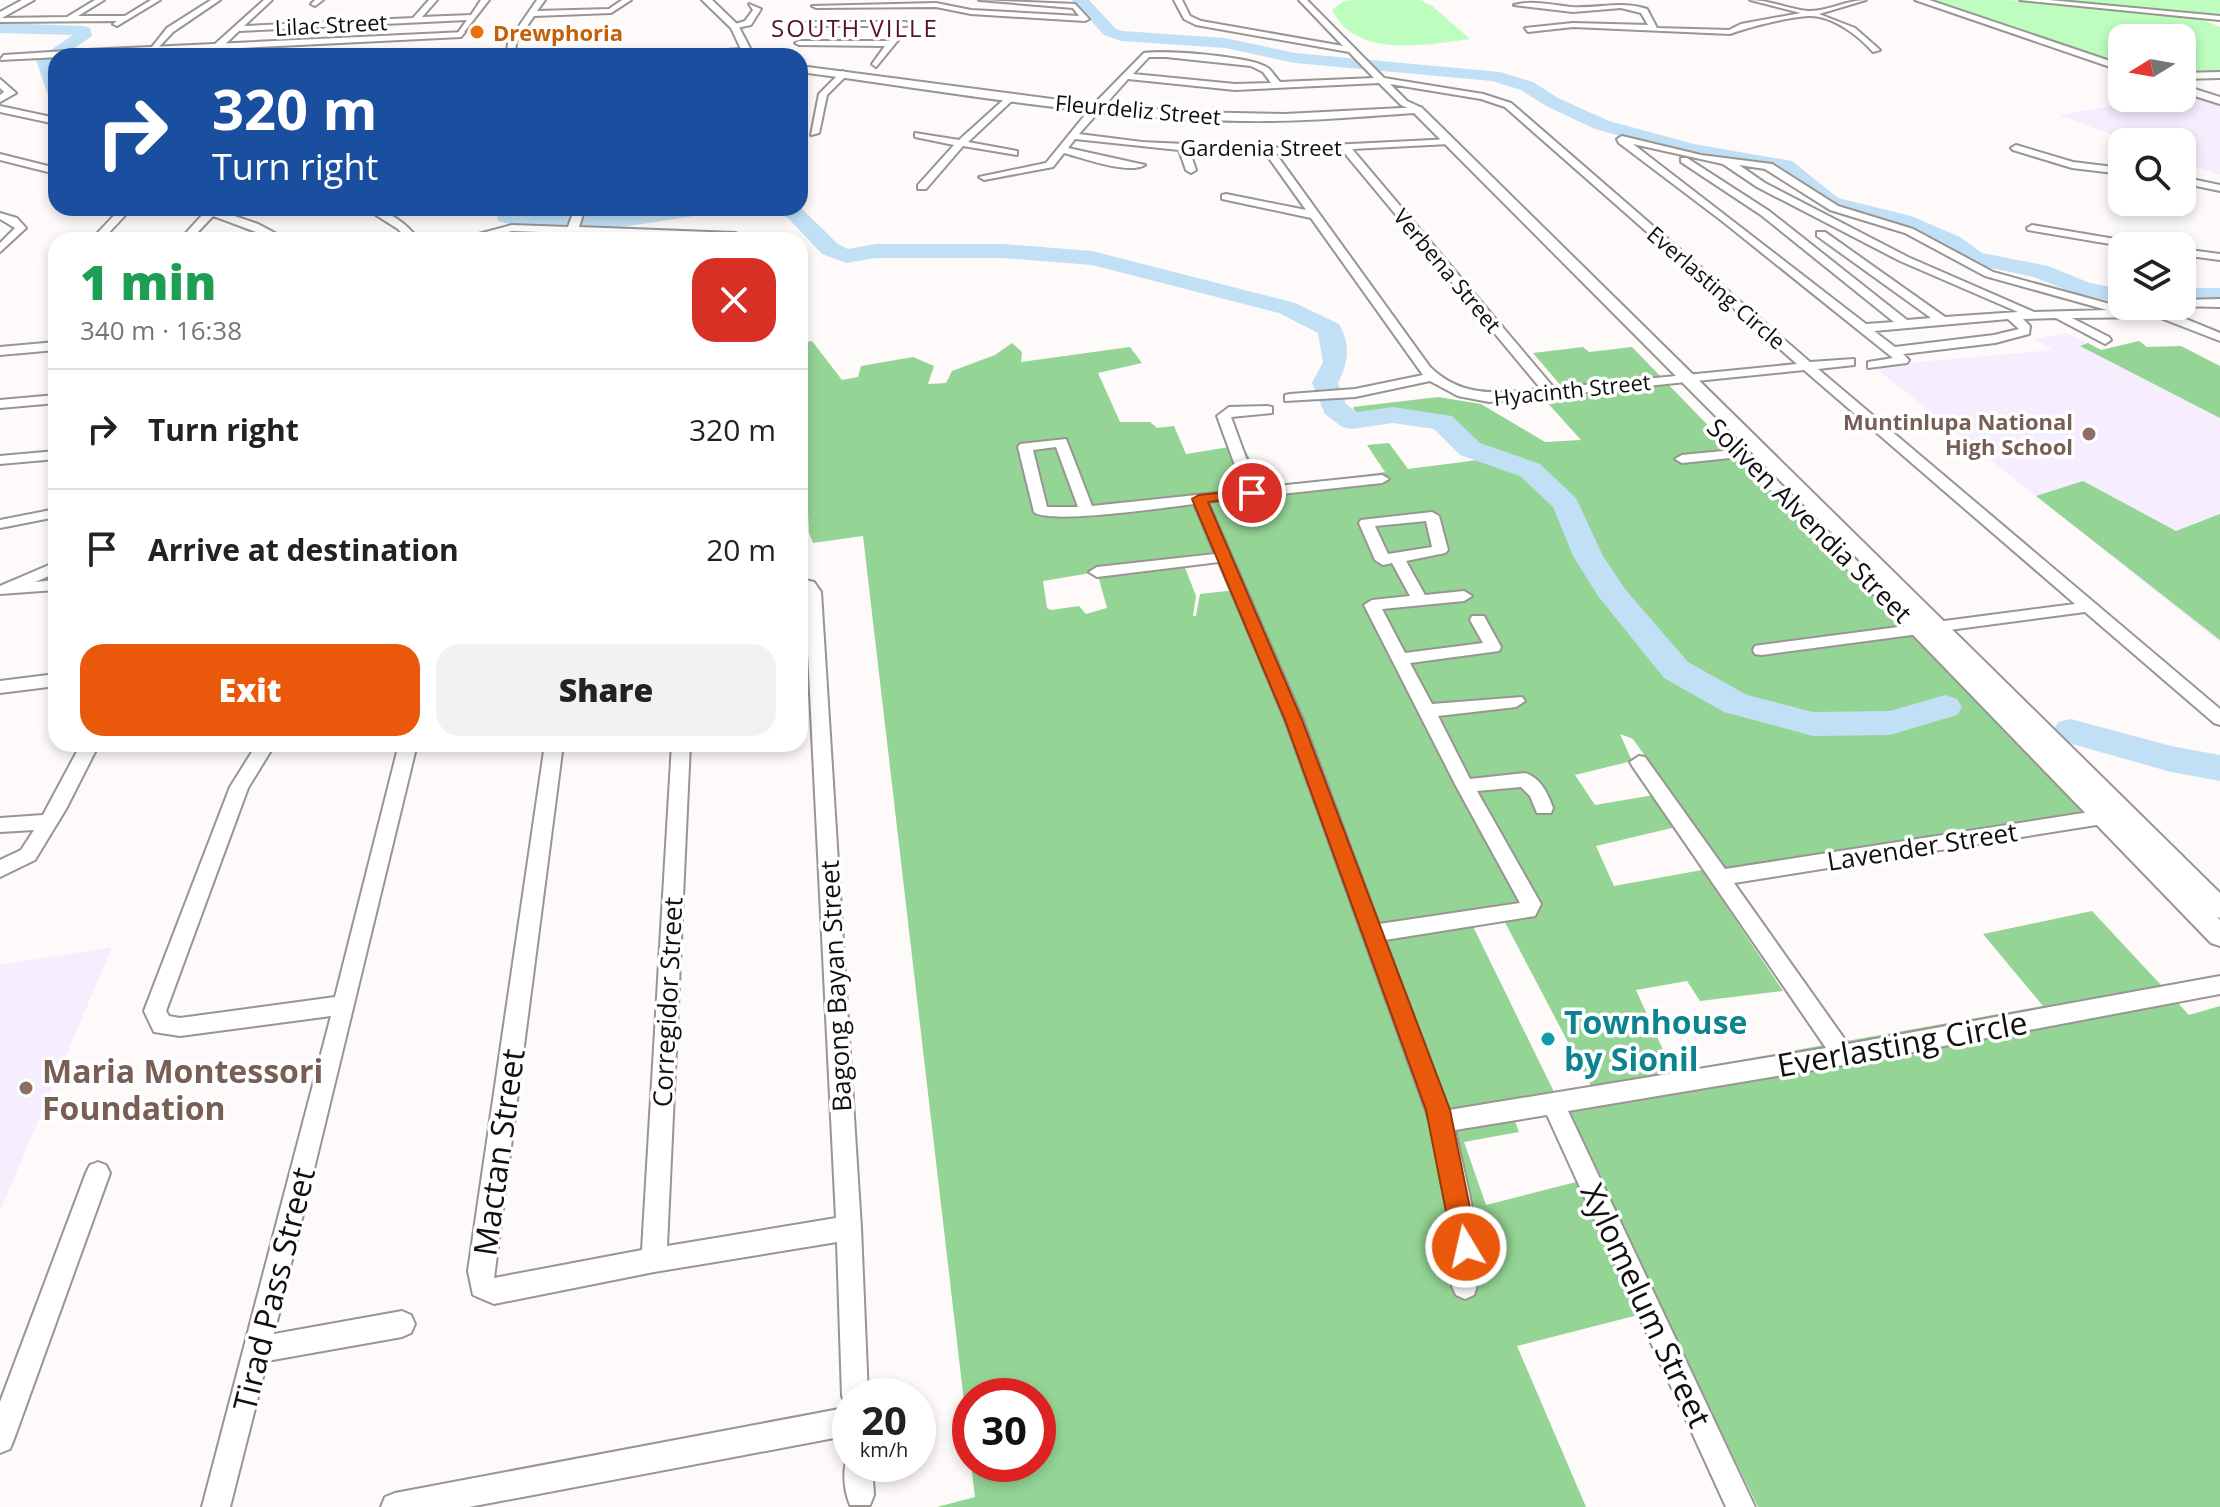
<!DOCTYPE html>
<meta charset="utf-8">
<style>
:root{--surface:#fff;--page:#f2f2f2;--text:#222;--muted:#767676;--line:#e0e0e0;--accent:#ea580c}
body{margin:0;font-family:"Open Sans",sans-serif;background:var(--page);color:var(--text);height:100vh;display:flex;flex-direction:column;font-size:30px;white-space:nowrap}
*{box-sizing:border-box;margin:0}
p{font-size:26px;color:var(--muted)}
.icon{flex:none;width:44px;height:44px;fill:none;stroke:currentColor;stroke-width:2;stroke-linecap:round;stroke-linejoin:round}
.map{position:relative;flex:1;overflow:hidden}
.drawer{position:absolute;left:48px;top:232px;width:760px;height:520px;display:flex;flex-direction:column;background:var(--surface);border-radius:24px;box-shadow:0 4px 12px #0003}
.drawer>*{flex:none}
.hud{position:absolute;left:48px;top:48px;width:760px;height:168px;border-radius:24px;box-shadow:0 4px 12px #0003;background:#1a4fa0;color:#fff;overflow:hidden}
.needle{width:52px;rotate:259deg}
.buttons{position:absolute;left:2108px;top:24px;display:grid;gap:16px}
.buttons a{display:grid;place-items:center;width:88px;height:88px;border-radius:16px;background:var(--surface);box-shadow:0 4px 12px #0003;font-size:40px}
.speed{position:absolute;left:832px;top:1378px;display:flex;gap:16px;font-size:40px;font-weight:700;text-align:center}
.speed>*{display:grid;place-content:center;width:104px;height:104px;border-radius:50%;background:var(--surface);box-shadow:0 4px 12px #0003;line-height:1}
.speed small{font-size:20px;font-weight:400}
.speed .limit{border:12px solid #d22;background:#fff;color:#111}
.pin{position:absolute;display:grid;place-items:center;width:68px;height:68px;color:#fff;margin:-34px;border:4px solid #fff;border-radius:50%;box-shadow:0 2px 8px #0007}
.me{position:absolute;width:88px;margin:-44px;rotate:351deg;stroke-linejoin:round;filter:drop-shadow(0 0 6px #0008)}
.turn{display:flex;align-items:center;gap:28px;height:168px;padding:0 32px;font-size:36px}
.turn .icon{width:104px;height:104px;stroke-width:2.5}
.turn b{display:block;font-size:56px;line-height:68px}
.round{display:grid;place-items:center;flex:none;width:84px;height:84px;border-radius:24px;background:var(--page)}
.head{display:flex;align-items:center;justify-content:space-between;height:136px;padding:0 32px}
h1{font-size:48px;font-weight:800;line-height:60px;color:#1e9e55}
.button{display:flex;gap:16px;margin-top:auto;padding:16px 32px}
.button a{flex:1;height:92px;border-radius:24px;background:var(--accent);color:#fff;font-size:32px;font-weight:800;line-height:92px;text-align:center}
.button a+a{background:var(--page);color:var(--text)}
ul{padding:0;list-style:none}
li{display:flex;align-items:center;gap:24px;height:120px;padding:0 32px;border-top:2px solid var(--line)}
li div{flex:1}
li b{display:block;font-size:30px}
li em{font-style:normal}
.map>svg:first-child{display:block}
</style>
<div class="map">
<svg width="2220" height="1507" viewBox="0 0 2220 1507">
<rect width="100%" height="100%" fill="#fefaf9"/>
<g fill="#f6edfe">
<path d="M2182 93 2220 105V175L2182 161V142H2132L2059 115 2154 98H2182Z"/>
<path d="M2066 333 2101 350 2220 372V643L1873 366 2053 350 2036 339Z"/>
<path d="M112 947 0 1211V965Z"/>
</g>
<g fill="#bdfdbe">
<path d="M1353 0H1419L1431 5 1470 39C1425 45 1356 59 1332 10L1342 2Z"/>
<path d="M1930 0H2008L2196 17 2220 27V73L2182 74V38H2122V65Z"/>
<path d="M2052 0H2220V15Z"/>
</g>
<g fill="#94d495" fill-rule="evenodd">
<path d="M812 341 842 380 858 377 861 366 913 357 934 366 928 384 946 383 952 371 995 355 1012 343 1022 352 1021 362 1130 347 1142 363 1098 373 1120 422H1150L1157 428 1174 426 1186 454 1242 445 1264 483 1299 484 1385 472 1367 445 1389 443 1408 469 1478 460 1442 422 1393 415 1359 420 1353 407 1438 397 1481 404 1545 442 1581 440 1544 399 1568 394 1533 353 1583 347 1589 352 1632 347 2083 812 1725 869 1633 739 1620 734 1632 761 1575 775 1595 805 1654 795 1676 827 1596 846 1614 886 1702 870 1783 991 1700 1001 1687 981 1636 990 1673 1072 2043 1006 1983 934 2092 911 2189 1015 2220 1006V1507H1758L1556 1096 1509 1105 1519 1132 1464 1142 1486 1205 1576 1182 1638 1315 1517 1346 1586 1507H937L975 1497 971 1464H1038V1396H970V1453L863 536 813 543 809 533 800 343ZM1221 560 1236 590 1200 594 1196 616H1193L1196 596 1184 565ZM1097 572 1107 608 1086 614 1079 606 1051 610 1047 608 1043 581ZM1497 907 1592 1088 1556 1096 1466 912Z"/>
<path d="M2139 341 2147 347 2181 346 2220 366V418L2080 346 2088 343 2101 350Z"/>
<path d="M2083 481 2176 531 2220 514V640L2036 496Z"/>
</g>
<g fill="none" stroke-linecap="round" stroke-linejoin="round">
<g fill="#c2e0f5" fill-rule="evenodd">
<path d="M1072 0H1089L1116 29 1123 31 1225 38 1295 53 1500 72 1533 82 1558 98 1609 121 1694 144 1792 161 1838 198 1911 216 1960 237 1982 253 2048 266 2090 283 2122 289V303L2076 294 2034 277 1967 263 1944 247 1895 226 1824 206 1779 170 1692 156 1595 129 1546 106 1521 90 1492 81 1295 63 1225 48 1121 41 1104 35Z"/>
<path d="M0 23 84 26 90 28 92 36 63 56H56L53 62 56 97 47 92 36 60 73 35 0 33Z"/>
<path d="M496 208H518L519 214 623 215 665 208H717L706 214 623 227 517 226 498 221Z"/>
<path d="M764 208H801L838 244 848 249 876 244H1002L1092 251 1295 303 1339 324C1351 344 1348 364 1338 383L1346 404 1357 412 1393 407 1452 416 1480 443 1540 464 1576 498 1603 556 1625 589 1688 662 1747 695 1813 712 1890 711 1945 695 1957 699 1962 707 1957 715 1890 735 1813 736 1724 712 1664 678 1598 596 1573 556 1553 507 1520 476 1460 455 1434 429 1393 423 1352 429 1342 427 1325 414 1312 383 1323 362 1318 333 1279 313 1092 265 1002 258H876L846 263 822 254 787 217 768 212Z"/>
<rect x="2182" y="288" width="38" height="14"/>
<path d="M2071 719 2171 746 2220 755V781L2171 772 2058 740 2053 731 2058 722Z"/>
</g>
<g stroke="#989593" stroke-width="4">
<g id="minor">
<path d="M95 0H104L78 16H125L151 0H160L117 26 113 24 117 21 0 22V18L67 17Z"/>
<path d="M211 0H220L173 32 154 52H148L167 28Z"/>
<path d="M264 0H272L244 26 413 18 429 0H437L422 17 471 15 481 0H489L461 36 457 34 467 20 239 31 221 48H215V44Z"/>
<path d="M315 0H323L315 6 311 4Z"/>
<path d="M537 0H545L537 11 609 9 622 0H631L611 13 534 16 516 42 515 56H507L508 42Z"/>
<path d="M979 0 1075 4 1089 19 1085 21 971 14 936 7 816 8 812 6 936 3 971 10 1079 16 1073 8Z"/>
<path d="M1174 0H1182L1190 16 1201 21 1343 46 1299 0H1307L1384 78 1483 94 1511 103 1810 362 1854 359V365L1818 369 2220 709V725L2214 723 2085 612 1761 655 1755 654 1753 650 1755 646 1761 645 2075 604 1804 370 1489 402 1458 396 1430 381 1355 397 1285 401V395L1290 394 1355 389 1423 375 1311 218 1222 199V195L1226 194 1306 210 1266 154 1189 150 1196 170 1191 173 1186 170 1179 150 1075 139 1068 148 1145 165C1128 175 1083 158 1064 153L1053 167 984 180 979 177 1046 163 1094 104 1144 53C1165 50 1252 56 1268 68 1272 71 1276 78 1280 82L1374 78 1349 52 1196 25 1184 19ZM1149 57H1166L1251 66 1263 72 1271 83 1235 84 1133 74ZM1128 79 1235 90 1379 83 1401 105 1417 112 1420 107 1407 101 1390 84 1481 99 1505 107 1797 364 1554 388 1352 149 1449 144 1454 141 1452 139 1269 148 1142 142 1079 134ZM1342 150 1541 389C1499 393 1463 399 1430 367L1276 154Z"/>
<path d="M1750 0C1770 0 1788 9 1808 11 1827 12 1846 0 1866 0L1819 14 1855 28 1880 50 1873 52C1859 36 1832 15 1809 16 1788 17 1749 27 1730 34L1573 27 1528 32 1525 28 1573 23 1648 25 1641 13 1621 8 1573 12 1514 5C1532 0 1552 5 1571 7 1597 9 1621 0 1647 9L1657 28 1729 30 1741 24 1801 13Z"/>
<path d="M2020 0H2049L2220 16V20Z"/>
<path d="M749 4 761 9 751 25 732 29V25L745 21 753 10Z"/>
<path d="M807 22H906L910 24 906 26H804Z"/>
<path d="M892 37 899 39 876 67 872 64 885 46 799 45 795 43 799 41H889Z"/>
<path d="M842 71 849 73 827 95 819 133 811 135 819 94Z"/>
<path d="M2220 72V78L2182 79V73Z"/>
<path d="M1010 94 1017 96 968 142 1017 151V155L963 146 926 189H918V185L954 145 915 137V133L959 140Z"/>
<path d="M0 106 56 118V124L0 112Z"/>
<path d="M1622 136 1701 155 1772 164 1838 206 1913 229 1993 272 2132 310H2164L2220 333V341L2158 317 2072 318 2109 337 2111 340 2105 344 2056 318 2023 319 2030 326 2029 334 1995 343 1903 354 1909 360 1907 363 1868 368V362L1893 358 1722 221 1619 143 1617 139ZM1633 144 1723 164 1757 187 1900 261 2018 312 1945 317 1825 232H1817V236L1931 318 1907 320 1769 211 1687 158H1681V162L1761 215 1894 322 1866 324ZM1739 165 1765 169 1830 210 1905 233 1985 276 2107 310 2034 312 1908 257 1765 183ZM2008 319 2019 329 1994 335 1895 347 1874 331Z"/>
<path d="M2016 145 2073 162 2122 168V174L2072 168 2013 150 2011 148Z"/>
<path d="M0 154 56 168V174L0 160Z"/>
<path d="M2182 177 2220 185V191L2182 183Z"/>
<path d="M121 208H132L102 240H91Z"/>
<path d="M195 208H223L220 211 258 224 288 240H213L218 237 264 235 213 216 195 235 203 240H185V234L204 213Z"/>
<path d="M365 208C387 208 406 223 419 240H408L398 229Z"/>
<path d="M575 208H585L579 227 735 233 754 240 577 234 574 240H564L566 233 512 231 475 240H456L512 225 568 227Z"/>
<path d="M0 213 17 218 26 228 0 252V243L15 228 0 219Z"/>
<path d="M2032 225 2139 243 2145 246H2122L2028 230 2027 228Z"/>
<path d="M2182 249 2220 254V260L2182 255Z"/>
<path d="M2220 299V307L2177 306H2182V300Z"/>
<path d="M56 342V350L0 355V347Z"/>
<path d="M56 395V403L0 408V400Z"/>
<path d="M1267 406 1272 407V413L1231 417 1257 488 1382 475 1389 479 1382 483 1208 502 1303 720 1379 924 1520 903 1456 786 1364 605 1372 600 1410 596 1392 563 1383 565 1375 560 1359 523 1361 520 1432 512 1439 516 1448 550 1445 553 1406 561 1425 595 1464 591 1472 596 1464 601 1382 609 1405 653 1483 643 1470 620 1472 616H1484L1501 647 1499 651 1410 663 1432 704 1522 697 1525 701 1516 707 1438 716 1470 779 1525 773C1541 778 1548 794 1553 808L1551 813H1537L1530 796 1521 787 1477 791 1541 904 1535 916 1385 940 1449 1110 1826 1048 1633 767 1630 762 1639 756 1645 757 1725 869 2115 808 2122 810 2124 815 2122 820 2115 822 1734 883 1848 1044 2220 976V994L1843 1065 1568 1111 1755 1507H1726L1547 1115 1455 1130C1463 1171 1489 1258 1474 1295L1465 1299 1456 1295 1452 1286 1454 1247 1430 1122 1285 720 1219 562 1097 577 1089 572 1097 567 1215 554 1194 504C1167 507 1049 525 1034 512L1018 447 1020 444 1066 439 1092 506 1244 490 1217 416 1229 407ZM1056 447 1078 507H1047L1033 450ZM1426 521 1432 547 1388 554 1375 526Z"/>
<path d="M1744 449 1751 453 1749 456 1682 463 1675 459 1682 455Z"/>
<path d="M56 451V459L0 464V456Z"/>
<path d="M56 509V517L0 528V520Z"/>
<path d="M56 562V573L35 582 56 580V590L0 594V586Z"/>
<path d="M800 579 814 582 821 592 861 1228 868 1396H850V1407L846 1405 842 1396 837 1242 654 1272 494 1304 473 1295 468 1271 545 744H563L494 1278 642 1250 672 744H690L667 1246 836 1218 805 592 800 589Z"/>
<path d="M56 674V686L0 693V681Z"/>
<path d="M81 744H99L66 809 35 860 0 877V860L21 850 34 830 0 832V818L43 815Z"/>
<path d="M257 744H275L248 788 166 1011 169 1016 180 1018 335 997 399 744H417L274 1334 402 1311 411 1315 415 1324 411 1333 402 1337 267 1361 230 1507H202L331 1016 180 1036 154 1032 144 1011 230 787Z"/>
<path d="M98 1162 106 1165 110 1173 14 1439 10 1449 0 1453V1402L86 1173 90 1165Z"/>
<path d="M850 1407V1435L469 1507H381L385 1497 395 1493Z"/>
<path d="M850 1453V1464H872L874 1495 870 1505H850C844 1490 841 1467 850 1453Z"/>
</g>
</g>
<g stroke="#989593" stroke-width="4">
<g id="tertiary">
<path d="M22 0H34L0 19V12Z"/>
<path d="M702 0H712L738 25 754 56H678L683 53 741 49 731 28Z"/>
<path d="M1915 0H1929L2122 65V71Z"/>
<path d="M465 32 461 37 0 60 4 55 66 51Z"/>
<path d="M800 66 1075 102 1186 112 1285 114 1421 107 2220 893V918L2217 917 2220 920V946L2211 943 1859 579 1862 575 1873 574 1414 113C1357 117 1300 122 1243 121 1095 119 947 91 800 72Z"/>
<path d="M0 79 16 93 0 102V95L4 92 0 88Z"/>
<path d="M2182 85 2220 97V104L2182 92Z"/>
</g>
</g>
<use href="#minor" fill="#fff" fill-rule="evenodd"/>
<use href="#tertiary" fill="#fff" fill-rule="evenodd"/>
</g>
<path fill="#ea580c" stroke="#983908" stroke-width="2" d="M1252 489 1257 490V496L1208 502 1302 720 1450 1110 1478 1247 1475 1256 1466 1259 1457 1256 1453 1247 1426 1110 1285 720 1192 499 1199 495Z"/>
<circle fill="#e8710a" stroke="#fff" stroke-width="3" cx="477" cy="32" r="8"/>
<g fill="#8d6e63" stroke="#fff" stroke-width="3">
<circle cx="2089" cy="434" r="8"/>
<circle cx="26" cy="1088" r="8"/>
</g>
<circle fill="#0f9aa8" stroke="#fff" stroke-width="3" cx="1548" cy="1039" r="8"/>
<g text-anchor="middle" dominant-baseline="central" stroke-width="7" stroke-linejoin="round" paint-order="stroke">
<g font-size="22" fill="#11100f" stroke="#fff">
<text transform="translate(331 24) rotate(-3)">Lilac Street</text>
<text transform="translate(1138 109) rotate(5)">Fleurdeliz Street</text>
<text x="1261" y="147">Gardenia Street</text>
<text transform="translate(1448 270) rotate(50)">Verbena Street</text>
<text transform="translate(1717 287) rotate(41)">Everlasting Circle</text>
<text transform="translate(1572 389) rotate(-6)">Hyacinth Street</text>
</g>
<g font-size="22" font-weight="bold" fill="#c56008" stroke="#fff" text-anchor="start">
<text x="493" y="32">Drewphoria</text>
</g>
<g font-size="22" font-weight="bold" fill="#785e54" stroke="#fff" text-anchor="end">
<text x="2073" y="421">Muntinlupa National<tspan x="2073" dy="25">High School</tspan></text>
</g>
<g font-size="24" letter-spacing="2" fill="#561229" stroke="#fff">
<text x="855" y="27">SOUTH VILLE</text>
</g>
<g font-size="26" fill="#11100f" stroke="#fff">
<text transform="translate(1810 520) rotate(45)">Soliven Alvendia Street</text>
<text transform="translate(1922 846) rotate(-9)">Lavender Street</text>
<text transform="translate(835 986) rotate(-93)">Bagong Bayan Street</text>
<text transform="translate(667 1002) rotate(-87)">Corregidor Street</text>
</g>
<g font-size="32" font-weight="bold" fill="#0d838f" stroke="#fff" text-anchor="start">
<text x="1564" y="1021">Townhouse<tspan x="1564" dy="37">by Sionil</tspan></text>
</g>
<g font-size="32" fill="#11100f" stroke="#fff">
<text transform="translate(1902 1043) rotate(-10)">Everlasting Circle</text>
<text transform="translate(498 1152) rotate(-82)">Mactan Street</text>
<text transform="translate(273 1289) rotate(-76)">Tirad Pass Street</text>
<text transform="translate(1647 1305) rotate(65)">Xylomelum Street</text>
</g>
<g font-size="32" font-weight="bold" fill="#785e54" stroke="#fff" text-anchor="start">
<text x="42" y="1070">Maria Montessori<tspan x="42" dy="37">Foundation</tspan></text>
</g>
</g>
</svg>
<div class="buttons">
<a><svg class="needle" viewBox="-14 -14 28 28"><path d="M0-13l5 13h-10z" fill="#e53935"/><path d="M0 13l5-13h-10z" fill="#767676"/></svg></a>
<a><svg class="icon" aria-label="search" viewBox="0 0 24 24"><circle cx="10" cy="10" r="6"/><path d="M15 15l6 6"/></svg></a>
<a><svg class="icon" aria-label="layers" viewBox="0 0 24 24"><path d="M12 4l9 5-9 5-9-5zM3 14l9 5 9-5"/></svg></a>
</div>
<div class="speed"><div>20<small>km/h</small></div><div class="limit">30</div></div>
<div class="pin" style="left:1252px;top:493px;background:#d93025"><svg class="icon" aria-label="arrive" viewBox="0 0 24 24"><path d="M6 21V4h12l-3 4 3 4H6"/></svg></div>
<svg class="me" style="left:1466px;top:1247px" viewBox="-20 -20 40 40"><circle r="17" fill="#ea580c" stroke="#fff" stroke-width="3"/><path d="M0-11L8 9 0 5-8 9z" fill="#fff"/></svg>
<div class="hud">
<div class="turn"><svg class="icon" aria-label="right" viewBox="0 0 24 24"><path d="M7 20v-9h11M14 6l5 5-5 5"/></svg><div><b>320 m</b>Turn right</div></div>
</div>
<section class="drawer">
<div class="head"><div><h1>1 min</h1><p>340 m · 16:38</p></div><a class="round" style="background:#d93025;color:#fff"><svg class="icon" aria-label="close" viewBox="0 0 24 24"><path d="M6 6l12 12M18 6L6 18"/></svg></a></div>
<ul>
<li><svg class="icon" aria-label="right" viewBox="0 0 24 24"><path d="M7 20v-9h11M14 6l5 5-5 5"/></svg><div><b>Turn right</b></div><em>320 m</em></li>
<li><svg class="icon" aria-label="arrive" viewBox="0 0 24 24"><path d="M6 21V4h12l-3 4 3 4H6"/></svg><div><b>Arrive at destination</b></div><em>20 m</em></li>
</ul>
<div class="button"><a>Exit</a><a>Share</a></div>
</section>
</div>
